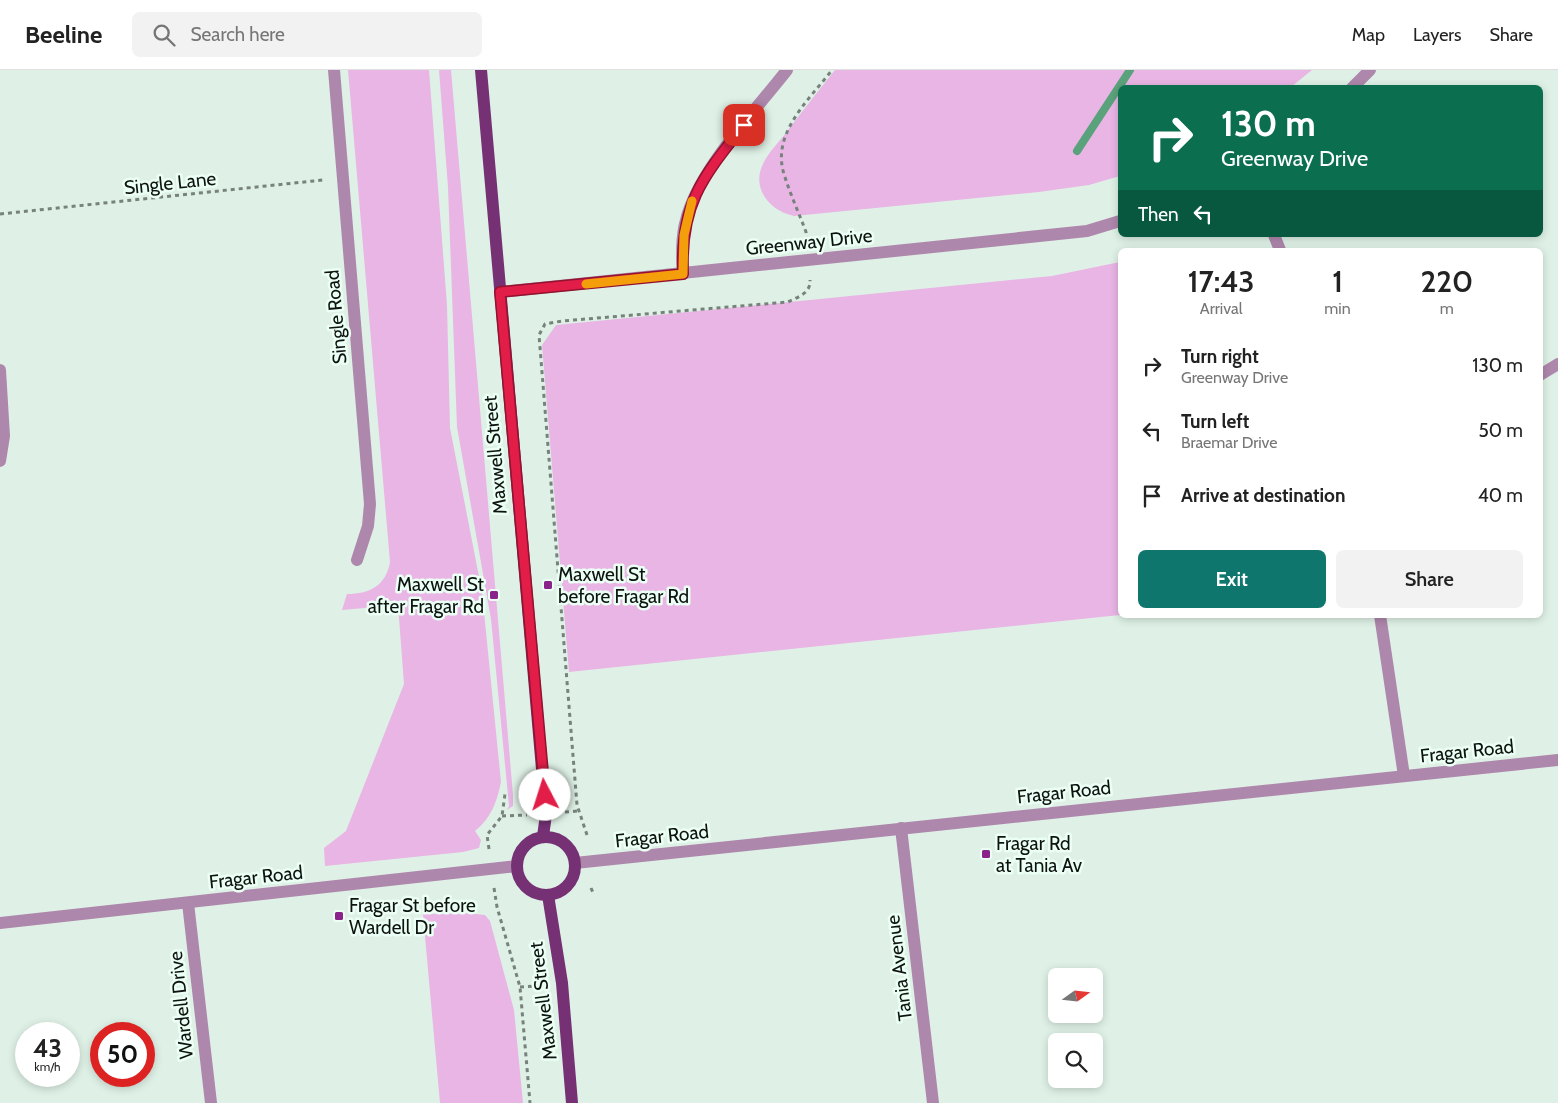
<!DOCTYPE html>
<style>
:root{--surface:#fff;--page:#f2f2f2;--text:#222;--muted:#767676;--line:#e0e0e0;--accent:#0f766e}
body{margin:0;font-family:Cabin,sans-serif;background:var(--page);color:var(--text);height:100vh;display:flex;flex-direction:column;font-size:19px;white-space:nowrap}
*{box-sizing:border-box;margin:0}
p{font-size:16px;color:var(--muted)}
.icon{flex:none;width:28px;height:28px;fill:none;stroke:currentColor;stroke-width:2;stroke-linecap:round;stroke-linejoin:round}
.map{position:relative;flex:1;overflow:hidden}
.side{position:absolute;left:1118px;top:178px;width:425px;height:370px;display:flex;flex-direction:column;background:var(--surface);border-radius:8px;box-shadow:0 2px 8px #0003}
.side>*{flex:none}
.hud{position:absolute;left:1118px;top:15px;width:425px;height:152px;border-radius:8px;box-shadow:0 2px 8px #0003;background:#0b6e4f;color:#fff;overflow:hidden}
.needle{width:32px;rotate:75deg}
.tools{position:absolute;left:1048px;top:898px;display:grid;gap:10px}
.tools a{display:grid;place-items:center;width:55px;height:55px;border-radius:8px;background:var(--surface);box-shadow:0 2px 8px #0003;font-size:25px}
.speed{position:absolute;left:15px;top:952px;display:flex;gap:10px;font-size:25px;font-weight:700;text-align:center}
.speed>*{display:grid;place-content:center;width:65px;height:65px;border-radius:50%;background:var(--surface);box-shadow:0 2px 8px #0003;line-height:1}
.speed small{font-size:12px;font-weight:400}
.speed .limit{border:8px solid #d22;background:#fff;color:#111}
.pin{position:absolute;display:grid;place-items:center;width:42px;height:42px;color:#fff;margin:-21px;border-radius:10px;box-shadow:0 2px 8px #0006}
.me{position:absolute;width:55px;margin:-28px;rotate:355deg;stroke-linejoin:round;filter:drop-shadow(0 0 4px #0008)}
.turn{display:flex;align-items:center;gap:18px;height:105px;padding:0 20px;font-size:22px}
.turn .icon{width:65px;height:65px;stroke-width:2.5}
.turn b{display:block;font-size:35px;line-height:42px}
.then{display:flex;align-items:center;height:48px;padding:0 20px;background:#0003;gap:10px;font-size:19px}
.eta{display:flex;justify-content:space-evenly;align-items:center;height:85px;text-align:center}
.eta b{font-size:30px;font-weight:600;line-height:35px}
.action{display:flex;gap:10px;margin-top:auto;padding:10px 20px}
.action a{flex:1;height:58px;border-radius:8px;background:var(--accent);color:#fff;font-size:20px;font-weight:600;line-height:58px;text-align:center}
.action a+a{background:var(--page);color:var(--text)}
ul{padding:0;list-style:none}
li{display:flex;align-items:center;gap:15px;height:65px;padding:0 20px}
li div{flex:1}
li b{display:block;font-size:19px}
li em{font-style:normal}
header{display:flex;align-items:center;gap:30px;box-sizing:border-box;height:70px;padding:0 25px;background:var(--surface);border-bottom:1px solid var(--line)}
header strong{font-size:24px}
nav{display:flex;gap:28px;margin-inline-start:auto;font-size:18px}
.search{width:350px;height:45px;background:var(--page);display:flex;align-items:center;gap:12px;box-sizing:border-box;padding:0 18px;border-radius:8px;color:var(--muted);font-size:19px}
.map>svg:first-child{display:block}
</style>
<header>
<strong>Beeline</strong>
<div class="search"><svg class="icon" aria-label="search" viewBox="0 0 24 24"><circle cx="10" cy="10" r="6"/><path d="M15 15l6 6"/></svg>Search here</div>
<nav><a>Map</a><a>Layers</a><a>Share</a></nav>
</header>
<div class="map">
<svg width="1558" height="1033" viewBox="0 0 1558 1033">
<rect width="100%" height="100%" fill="#dff1e6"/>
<g fill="#e8b5e5">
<path d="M348 0H429L447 235 450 358 482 522 501 712C497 732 491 748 475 761L481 770 479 778 463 782 325 796 324 778 346 761 404 614 398 535 342 540 347 524C369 524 386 516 390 492Z"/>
<path d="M439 0H451L513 725V736L507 740 509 736 491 549 457 357 448 117Z"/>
<path d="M835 0H1312L1291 17 1120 18V106L1089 115 1039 122 794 146C769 141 750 117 764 92 769 82 778 73 785 64 801 43 818 21 835 0Z"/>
<path d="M1120 192V545L569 602 542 275 556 255 1052 206Z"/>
<path d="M466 843 485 845 490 851 514 940 523 1033H440L423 844Z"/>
</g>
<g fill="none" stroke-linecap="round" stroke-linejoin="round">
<path stroke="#5aa27c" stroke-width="8" d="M1077 81 1130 0"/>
<g stroke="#76827b" stroke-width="3" stroke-dasharray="4 4" stroke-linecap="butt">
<path d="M0 144 323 110"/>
<path d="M807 171 806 162C799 143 790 124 784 104 771 63 810 29 832 0"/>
<path d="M565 742 578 741"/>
<path d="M502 746 527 745"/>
<path d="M587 765 577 735 539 265 545 254 562 251 788 232C798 227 811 223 810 210"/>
<path d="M489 779 487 765 502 746 505 724"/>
<path d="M494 818 497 837 520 917 530 1033"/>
<path d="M591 818 594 825"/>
<path d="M520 917 536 916"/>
</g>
<g stroke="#ae87ac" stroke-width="12">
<path d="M334 0 370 434 368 456 357 490"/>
<path d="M1352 18 1370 0"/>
<path d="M1274 165 1280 180"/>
<path d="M683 204C682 186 681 167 686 150 698 101 755 41 787 0"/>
<path d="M500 222 1087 161 1120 151"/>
<path d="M0 300 4 366 0 391"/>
<path d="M1540 305 1558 294"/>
<path d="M1380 545 1404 706"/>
<path d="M901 758 933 1033"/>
<path d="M575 793 1558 690"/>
<path d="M188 833 211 1033"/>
<path d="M0 853 517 796"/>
</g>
<g stroke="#753174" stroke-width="12">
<path d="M481 0 546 745 543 766"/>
<circle cx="546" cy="796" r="29"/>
<path d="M548 825 562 913 572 1033"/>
</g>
</g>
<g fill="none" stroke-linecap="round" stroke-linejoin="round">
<g stroke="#92132f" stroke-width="12">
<path id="route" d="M545 725 500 222 683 204C680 134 702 108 744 55"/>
</g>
<use href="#route" stroke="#e11d48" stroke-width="9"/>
<path stroke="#f59e0b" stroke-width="9" d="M586 214 683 204 684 165 692 131"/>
</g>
<g fill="#8a238a" stroke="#ecfff4" stroke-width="2">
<rect x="543" y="510" width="10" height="10" rx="2.5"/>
<rect x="489" y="520" width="10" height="10" rx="2.5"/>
<rect x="981" y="779" width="10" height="10" rx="2.5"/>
<rect x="334" y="841" width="10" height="10" rx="2.5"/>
</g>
<g text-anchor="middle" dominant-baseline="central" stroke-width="5" stroke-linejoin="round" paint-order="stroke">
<g font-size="19" fill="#0d1310" stroke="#ecfff4">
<text transform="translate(170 113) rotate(-6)">Single Lane</text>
<text transform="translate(809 172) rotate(-6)">Greenway Drive</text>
<text transform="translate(336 247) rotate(-95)">Single Road</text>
<text transform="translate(495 385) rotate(-95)">Maxwell Street</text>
<text transform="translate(1467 681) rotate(-6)">Fragar Road</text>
<text transform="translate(1064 722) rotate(-6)">Fragar Road</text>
<text transform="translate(662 766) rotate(-6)">Fragar Road</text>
<text transform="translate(256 807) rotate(-6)">Fragar Road</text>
<text transform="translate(899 898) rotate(-97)">Tania Avenue</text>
<text transform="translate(543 931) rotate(-97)">Maxwell Street</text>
<text transform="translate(181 935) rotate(-96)">Wardell Drive</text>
</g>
<g font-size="19" fill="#0d1310" stroke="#ecfff4" text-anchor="start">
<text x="558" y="504">Maxwell St<tspan x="558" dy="22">before Fragar Rd</tspan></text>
<text x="484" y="514" text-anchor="end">Maxwell St<tspan x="484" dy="22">after Fragar Rd</tspan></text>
<text x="996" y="773">Fragar Rd<tspan x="996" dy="22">at Tania Av</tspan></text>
<text x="349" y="835">Fragar St before<tspan x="349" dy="22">Wardell Dr</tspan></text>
</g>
</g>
</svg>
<div class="tools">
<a><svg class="needle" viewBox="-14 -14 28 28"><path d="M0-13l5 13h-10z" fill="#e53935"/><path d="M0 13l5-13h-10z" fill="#767676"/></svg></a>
<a><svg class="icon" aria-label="search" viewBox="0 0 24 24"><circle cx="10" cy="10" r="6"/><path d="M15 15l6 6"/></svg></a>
</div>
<div class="speed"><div>43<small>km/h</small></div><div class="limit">50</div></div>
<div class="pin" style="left:744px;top:55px;background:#d93025"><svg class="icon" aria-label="arrive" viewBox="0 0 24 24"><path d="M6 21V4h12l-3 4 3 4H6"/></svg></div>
<svg class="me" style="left:545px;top:725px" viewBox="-20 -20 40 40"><circle r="19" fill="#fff"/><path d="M0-13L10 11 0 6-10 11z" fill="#e11d48"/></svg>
<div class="hud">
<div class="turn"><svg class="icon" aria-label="right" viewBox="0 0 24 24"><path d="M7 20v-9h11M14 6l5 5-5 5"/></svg><div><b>130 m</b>Greenway Drive</div></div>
<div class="then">Then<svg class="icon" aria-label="left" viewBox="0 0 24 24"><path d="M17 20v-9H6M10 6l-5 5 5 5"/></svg></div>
</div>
<section class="side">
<div class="eta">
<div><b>17:43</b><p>Arrival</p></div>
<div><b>1</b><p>min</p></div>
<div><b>220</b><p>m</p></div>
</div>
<ul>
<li><svg class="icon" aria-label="right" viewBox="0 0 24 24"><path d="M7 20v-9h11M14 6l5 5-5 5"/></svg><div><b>Turn right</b><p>Greenway Drive</p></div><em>130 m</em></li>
<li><svg class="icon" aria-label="left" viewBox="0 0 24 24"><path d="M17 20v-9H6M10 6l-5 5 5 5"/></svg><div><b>Turn left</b><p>Braemar Drive</p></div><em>50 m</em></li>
<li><svg class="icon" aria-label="arrive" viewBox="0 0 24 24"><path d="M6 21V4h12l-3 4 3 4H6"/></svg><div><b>Arrive at destination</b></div><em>40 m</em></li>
</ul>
<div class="action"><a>Exit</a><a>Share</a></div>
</section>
</div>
